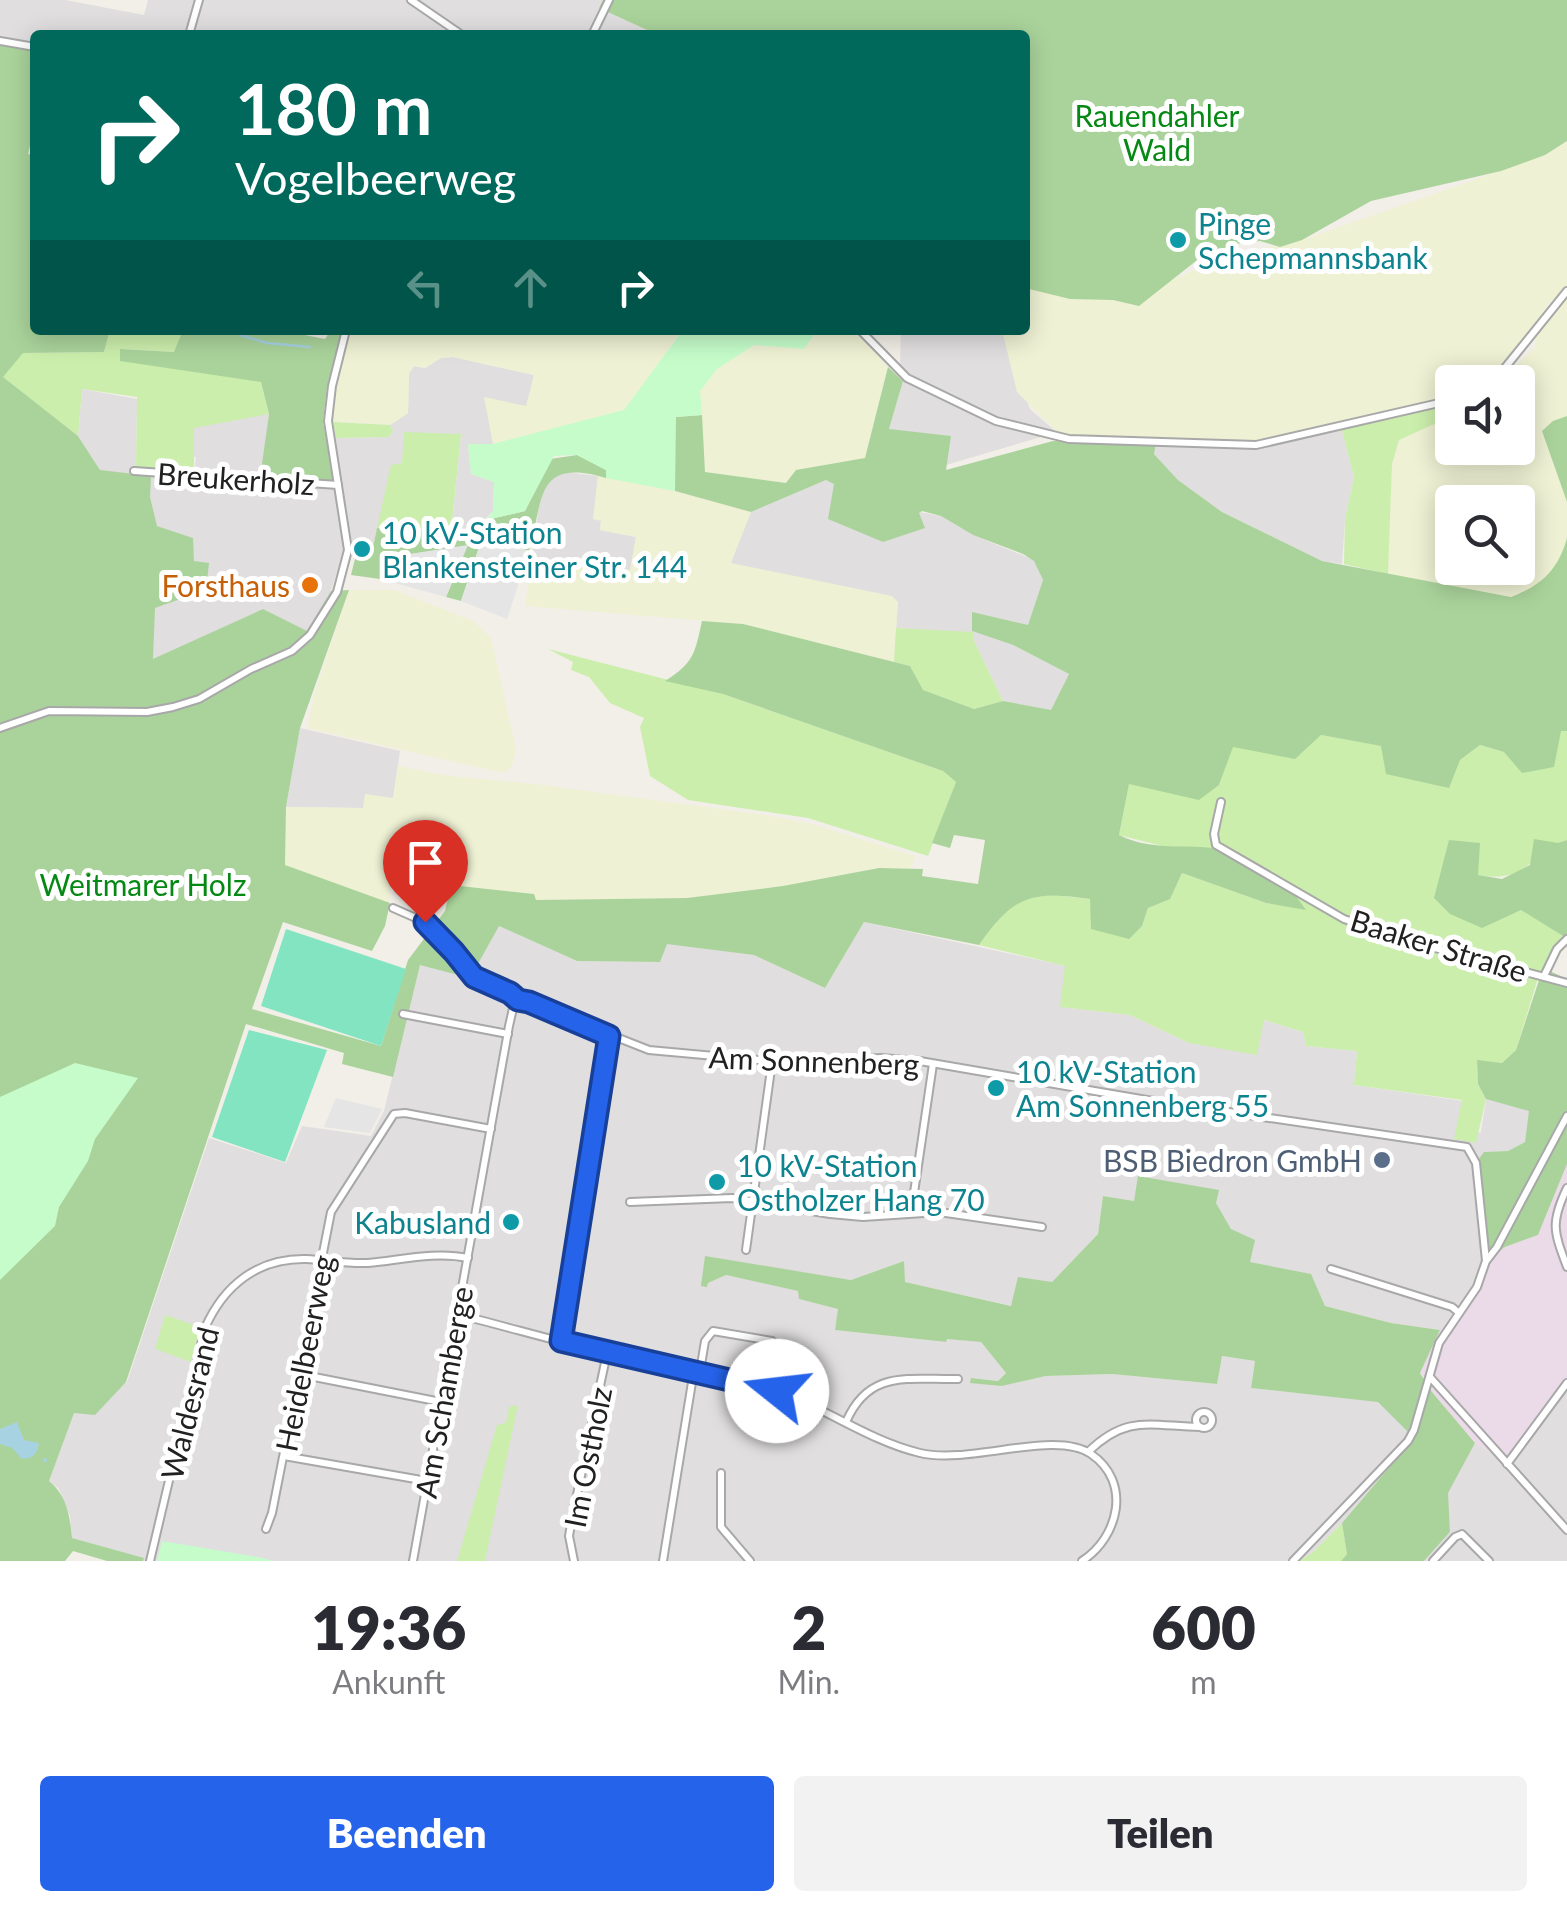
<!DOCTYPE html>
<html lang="de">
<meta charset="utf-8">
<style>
:root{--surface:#fff;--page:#f2f2f3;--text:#2b2b33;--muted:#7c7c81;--accent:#2563eb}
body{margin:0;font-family:Lato,sans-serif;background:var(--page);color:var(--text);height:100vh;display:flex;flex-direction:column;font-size:38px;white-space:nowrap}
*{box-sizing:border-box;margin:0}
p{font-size:32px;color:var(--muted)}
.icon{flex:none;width:55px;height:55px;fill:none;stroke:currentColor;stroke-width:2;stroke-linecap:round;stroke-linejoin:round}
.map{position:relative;height:1561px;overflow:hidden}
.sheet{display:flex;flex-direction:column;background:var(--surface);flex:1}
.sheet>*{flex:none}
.top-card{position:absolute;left:30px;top:30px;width:1000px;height:305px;border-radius:10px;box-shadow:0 5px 25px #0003;background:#00695c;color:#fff;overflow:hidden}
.fabs{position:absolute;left:1435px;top:365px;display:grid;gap:20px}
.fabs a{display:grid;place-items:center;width:100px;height:100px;border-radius:10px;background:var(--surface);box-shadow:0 5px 25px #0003;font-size:50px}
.pin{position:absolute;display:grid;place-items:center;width:85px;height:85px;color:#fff;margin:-102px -42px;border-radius:50% 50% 50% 0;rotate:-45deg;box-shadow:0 0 10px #0007}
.pin .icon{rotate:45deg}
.me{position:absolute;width:110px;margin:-55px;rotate:286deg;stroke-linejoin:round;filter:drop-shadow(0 0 8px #0008)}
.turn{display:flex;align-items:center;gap:35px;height:210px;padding:0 40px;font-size:45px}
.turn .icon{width:130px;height:130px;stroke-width:2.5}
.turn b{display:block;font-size:70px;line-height:85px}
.lanes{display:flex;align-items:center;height:95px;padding:0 40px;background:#0003;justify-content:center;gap:50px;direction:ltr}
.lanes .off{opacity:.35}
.eta{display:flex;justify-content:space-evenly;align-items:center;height:170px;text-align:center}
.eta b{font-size:60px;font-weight:800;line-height:70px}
.primary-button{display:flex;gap:20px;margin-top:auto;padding:20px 40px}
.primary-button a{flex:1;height:115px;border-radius:10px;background:var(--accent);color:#fff;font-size:40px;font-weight:800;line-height:115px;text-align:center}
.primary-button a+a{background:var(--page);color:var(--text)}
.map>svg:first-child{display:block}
</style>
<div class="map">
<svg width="1567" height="1561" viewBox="0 0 1567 1561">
<rect width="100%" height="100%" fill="#f2efe8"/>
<g fill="#e0dede">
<path d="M0 0H65L144 15 148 0H603L599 8 658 35H35V51L0 45Z"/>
<path d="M901 330H1002L1030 409 1060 435 996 420 905 371 900 366Z"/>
<path d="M453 357 534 375 527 407 485 398 493 444 468 445 471 474 494 482 493 511 476 529 451 532 461 435 402 463 377 528 371 558 355 559 339 482 336 438 389 437 393 431 390 425 408 413 409 373 414 366 425 368 441 358Z"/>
<path d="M903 381 996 424 1041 437 946 465 889 429Z"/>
<path d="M82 389 137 399 136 470 194 473 196 457 174 454 197 417 269 414 261 478 334 481 344 548 331 591 307 632 263 609 153 660 154 608 206 590 194 561 192 538 157 526 100 470 78 436Z"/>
<path d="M1341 427 1354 477 1345 519 1342 564 1322 561 1222 512 1178 480 1154 454 1156 443 1243 448Z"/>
<path d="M566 472 598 476 594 519 601 520 600 530 636 537 630 571 532 558 541 491 549 479Z"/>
<path d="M826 480 919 512 941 516 973 535 1034 560 1043 580 1028 626 973 613 972 631 1013 645 1069 674 1051 711 1003 701 974 641 972 633 896 628 898 602 730 563 751 512Z"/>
<path d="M300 728 400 751 393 798 363 808 286 807Z"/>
<path d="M864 922 1066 966 1061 1007 1130 1015 1189 1043 1263 1020 1303 1032 1306 1046 1357 1051 1354 1085 1463 1101 1455 1139 1481 1132 1486 1099 1530 1110 1525 1142 1508 1151 1484 1152V1262L1474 1286 1440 1330 1391 1323 1325 1306 1310 1274 1249 1262 1245 1237 1231 1229 1216 1203 1166 1182 1139 1176 1134 1201 1103 1196 1098 1234 1052 1282 1012 1306 904 1282V1261L851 1280 705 1257 708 1283 726 1275 799 1291V1299L839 1309 835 1330 945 1342 946 1338 981 1342 1006 1373 998 1381 971 1378 1002 1386 1046 1376 1112 1374 1216 1384 1222 1356 1255 1361 1251 1388 1378 1401 1414 1438 1342 1523 1312 1553 1299 1561H143V1558L72 1538 70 1516 59 1489 49 1481 74 1412 127 1382 209 1138 286 1163 302 1126 371 1136 384 1111 420 964 499 926 577 961 660 962 666 943 754 955 825 988Z"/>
<path d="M1567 1384V1561H1424L1450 1532 1447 1493 1475 1443 1511 1464Z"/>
</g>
<path fill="#ebdae8" d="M1567 1164V1384L1510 1464 1475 1443 1432 1392 1420 1372 1440 1330 1474 1286 1484 1262 1505 1247 1538 1235Z"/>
<g fill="#eef1d3" fill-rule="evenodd">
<path d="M1567 141V288L1547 305 1526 339 1501 367 1482 382H1452V396L1259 442 1060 435 1017 392 1002 330H1025V284L1139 305 1167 282 1231 255 1302 240 1545 155Z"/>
<path d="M1567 295V416L1553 421 1542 431 1567 502V538L1561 558 1540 585 1511 597 1388 574 1392 463 1399 440 1452 416V448H1518V382H1498L1535 347 1537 331ZM1452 502H1518V568H1452Z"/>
<path d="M346 330H683L624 410 493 444 484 397 526 406 534 375 453 357 441 358 425 368 414 366 409 374 408 413 390 425 328 421Z"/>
<path d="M814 330H855L888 367 865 458 797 470 787 483 705 472 700 391 717 369 754 345 804 349 816 333Z"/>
<path d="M598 476 675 491 751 512 731 563 892 596 898 602 894 662 743 624 525 606 532 558 630 570 636 537 600 530 601 521 593 519Z"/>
<path d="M349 590H394L473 621 491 638 516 750 512 766 504 773 307 728 315 692Z"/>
<path d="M398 766 449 776 535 784 771 816 812 824 915 856 911 868H879L783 886 687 898 536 900 534 894 451 885 450 856H386L390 903 285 866 286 807 363 808 365 794 393 798Z"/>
</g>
<g fill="#cbeeac">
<path d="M110 330H183L175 352 121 349 261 382 269 414 194 428V473L136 470 137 397 82 389 78 436 2 377 22 353 104 352Z"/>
<path d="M1452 403V416L1399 440 1392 464 1388 574 1344 564 1345 519 1354 477 1341 427Z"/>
<path d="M333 422 390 425 393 431 389 437 336 438Z"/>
<path d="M404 432 461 434 451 532 377 528 391 465 402 463Z"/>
<path d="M896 628 973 632 974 641 1003 701 974 709 922 690 910 666 894 662Z"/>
<path d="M548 649 723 694 943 771 956 782 928 856 808 818 688 800 650 776 640 727 644 718 610 703 589 677 571 670 573 662Z"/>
<path d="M1562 730 1567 731V840C1528 853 1530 884 1478 875L1450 840 1447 855 1499 920 1521 909 1563 936 1538 978 1516 1050 1502 1063 1477 1061 1478 1084 1486 1099 1476 1143 1454 1139 1462 1100 1354 1085 1357 1051 1306 1046 1303 1032 1264 1020 1257 1055 1189 1043 1130 1015 1060 1007 1065 966 979 945C1014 894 1031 891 1090 899L1092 917 1142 926 1148 908 1170 898 1182 873 1266 903 1305 909 1282 878 1225 850 1170 848 1119 835 1129 783 1199 799 1219 785 1232 747 1321 735 1460 760 1480 745 1504 752Z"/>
<path d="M165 1315 200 1327 191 1362 155 1349Z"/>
<path d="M518 1405 485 1561H457L497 1425 506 1423 509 1407Z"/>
<path d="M1342 1523 1347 1554 1341 1561H1299L1312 1553Z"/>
</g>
<g fill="#aad39b">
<path d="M603 0H1567V141L1545 155 1501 171 1371 201 1302 240 1280 247 1260 241 1235 244 1201 257 1139 306 1113 300 1070 299 1025 288V35H785L771 30 769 35H658L599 8Z"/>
<path d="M0 45 35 51V124L28 154 35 156V330H110L104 352 23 353 3 377 78 436 100 470 151 476 150 497 157 526 193 538 194 561 209 563 206 590 155 608 153 659 263 609 307 631 331 591 349 590 300 728 286 807 285 865 390 903 385 926 372 951 283 922 252 1009 381 1046 408 960 445 911 451 885 534 894 536 900 687 898 783 886 879 868 923 869 922 876 978 884 985 840 954 835 950 848 932 843 956 782 943 771 723 694 665 681C694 663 695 653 702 621L743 624 910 666 923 690 974 709 1003 701 1051 710 1069 674 1013 645 972 631V612L1028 625 1043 580 1034 561 1023 554 973 535 941 516 922 511 919 513 925 528 883 542 828 519 834 484 826 480 751 512 675 491V417L702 415 705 472 786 483 796 470 865 458 888 367 903 381 889 429 951 436 946 470 1053 441 1156 443 1154 454 1178 480 1222 512 1322 561 1511 597C1542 585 1558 570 1567 538V731H1561L1554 767 1522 773 1504 752 1480 745 1460 760 1449 788 1386 774 1381 746 1321 735 1295 759 1233 747 1219 785 1199 800 1129 784 1119 835C1158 854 1192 841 1227 851 1261 860 1287 881 1306 910L1266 903 1182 873 1170 899 1148 908 1142 926 1129 939 1091 929 1090 899C1031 891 1014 895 979 945L864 922 825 988 754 955 667 944 660 962 577 961 499 926 470 978 420 965 393 1077 342 1064 344 1053 246 1024 126 1382 95 1415 74 1413 49 1481C67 1495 70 1517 72 1538L144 1558 143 1561H107L73 1551 65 1561H0Z"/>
<path d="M183 330H279L325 339 331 330H342L327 387 323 422 334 481 260 478 269 414 261 382 120 361V349L174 352Z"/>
<path d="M1567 416V502L1542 431 1553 421Z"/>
<path d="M577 455 606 470V478C534 457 544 500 529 551L483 536 461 601 446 597 467 546 397 556 380 579 351 575 355 559 371 557 377 528 467 532 476 529 486 520 525 511 550 459Z"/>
<path d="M1534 839 1558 843 1567 840V935L1563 936 1521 910 1482 928 1450 914 1434 898 1449 840 1480 843 1478 875 1502 879 1530 865Z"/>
<path d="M1543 968 1567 979V1164L1538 1235 1505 1247 1484 1262 1473 1167 1484 1152 1508 1151 1525 1142 1529 1111 1486 1099 1478 1084 1477 1060 1502 1063 1516 1050Z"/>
<path d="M1138 1176 1219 1190 1216 1203 1231 1229 1255 1240 1250 1262 1311 1274 1325 1306 1391 1323 1440 1330 1420 1373 1432 1392 1475 1443 1448 1493 1450 1532 1424 1561H1341L1347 1554 1342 1523 1414 1438 1378 1402 1251 1388 1255 1361 1222 1356 1217 1384 1112 1374 1046 1376 1002 1386 970 1383 971 1378 998 1381 1006 1373 981 1342 947 1339 946 1342 835 1330 838 1309 799 1299 798 1291 726 1275 708 1283 707 1287 701 1286 705 1256 851 1280 904 1261 905 1282 1011 1306 1018 1277 1052 1282 1098 1234 1103 1196 1134 1201Z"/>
</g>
<g fill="#c5fcca">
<path d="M683 330 816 332 804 349 754 345 717 369 700 391 702 415 676 417 675 491 606 478V470L577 455 554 456 525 511 486 520 493 511 494 482 471 474 468 444H493L624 410Z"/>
<path d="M75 1063 138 1078 95 1139 88 1161 59 1207 55 1226 0 1280V1097Z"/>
<path d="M162 1541 263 1558 273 1561H157Z"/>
</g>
<g fill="#83e4c1">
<path d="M286 929 406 969 381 1046 261 1006Z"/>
<path d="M249 1030 327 1050 285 1162 212 1137Z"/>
</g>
<g fill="#e5e5e5">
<path d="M483 535 529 551 507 619 461 601Z"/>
<path d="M468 545 446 597 380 579 397 556Z"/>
<path d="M336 1098 382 1109 370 1133 324 1127Z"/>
</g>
<path fill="#a7d2e1" d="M17 1422 24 1440 39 1443C37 1454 34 1458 22 1459L12 1448 0 1444V1429Z"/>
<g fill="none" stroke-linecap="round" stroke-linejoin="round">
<g stroke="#a7d2e1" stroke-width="2.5">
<path d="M240 335 267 343 310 347"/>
<path d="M44 1459 46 1461"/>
</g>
<g stroke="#a8a8a8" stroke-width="10">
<g id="street">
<path d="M411 0 462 35"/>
<path d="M189 35 199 0"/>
<path d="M592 35 609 0"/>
<path d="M0 41 35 47"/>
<path d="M860 330 907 378 996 421 1069 439 1256 445 1452 400"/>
<path d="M1487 382 1504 369 1567 291"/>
<path d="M134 471 338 485"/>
<path d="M0 728 49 711 147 712 173 707 199 699 251 669 292 651 310 635 337 592 348 550 328 421 332 386 346 330"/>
<path d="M1221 802 1214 834 1216 845 1344 919 1405 940 1567 983"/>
<path d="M393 908 425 922 474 977 510 993 517 1001"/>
<path d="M1544 976 1557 949 1567 939"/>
<path d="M403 1014 508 1034"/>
<path d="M1567 1188C1550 1223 1554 1232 1567 1267"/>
<path d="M630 1202 732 1198 830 1214 863 1217 939 1212 1042 1227"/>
<path d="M911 1213 933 1064"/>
<path d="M746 1250 772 1062"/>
<path d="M1487 1260 1497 1247 1567 1116"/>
<path d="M1331 1269 1452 1307 1458 1312"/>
<path d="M456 1314C508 1327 559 1342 611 1354 663 1365 716 1371 767 1387 820 1404 866 1440 920 1453 971 1465 1055 1429 1091 1454 1132 1482 1119 1537 1082 1561"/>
<path d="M561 1340 609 1036"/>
<path d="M700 1371 705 1341 713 1331 772 1341 782 1353 777 1390"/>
<path d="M299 1374 441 1402"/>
<path d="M1430 1377 1567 1530"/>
<circle cx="1204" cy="1420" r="8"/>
<path d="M846 1422C869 1369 908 1380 958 1379"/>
<path d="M1088 1452C1127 1414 1150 1426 1200 1427"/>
<path d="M284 1456 427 1481"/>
<path d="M1507 1464 1567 1383"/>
<path d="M721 1473V1527L750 1561"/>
<path d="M266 1529 272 1513 331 1212 394 1114 405 1113 491 1129"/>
<path d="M150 1561 205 1328C224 1285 258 1258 306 1259 327 1260 347 1264 368 1263 401 1260 435 1251 468 1258"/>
<path d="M413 1561 509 1026 514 1004 522 1000 649 1050 790 1063 881 1058 920 1061 1147 1100 1467 1147 1476 1163 1486 1261 1477 1287 1439 1343 1414 1430 1408 1441 1293 1561"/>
<path d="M574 1561 569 1536 572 1518 607 1353"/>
<path d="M663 1561 694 1370"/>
<path d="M1433 1561 1455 1537 1462 1534 1489 1561"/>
</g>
</g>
<use href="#street" stroke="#fff" stroke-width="6"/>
</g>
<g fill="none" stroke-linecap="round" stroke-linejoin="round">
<g stroke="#184099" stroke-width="25">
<path id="route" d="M425 922 454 952 474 977 510 993 518 1000 529 1002 609 1036 561 1341 777 1391"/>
</g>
<use href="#route" stroke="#2563eb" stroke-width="18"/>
</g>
<g fill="#0f9aa8" stroke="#fff" stroke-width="4">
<circle cx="1178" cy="240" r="10"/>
<circle cx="362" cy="549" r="10"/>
<circle cx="996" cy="1088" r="10"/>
<circle cx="717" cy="1182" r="10"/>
<circle cx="511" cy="1222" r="10"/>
</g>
<circle fill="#e8710a" stroke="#fff" stroke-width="4" cx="310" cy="585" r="10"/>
<circle fill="#5c6f8a" stroke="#fff" stroke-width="4" cx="1382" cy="1160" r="10"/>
<g text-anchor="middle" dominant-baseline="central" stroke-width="10" stroke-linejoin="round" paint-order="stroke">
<g font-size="30" fill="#068914" stroke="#fff">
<text x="1157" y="115">Rauendahler<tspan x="1157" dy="34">Wald</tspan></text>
<text x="143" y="884">Weitmarer Holz</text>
</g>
<g font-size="30" fill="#0d838f" stroke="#fff" text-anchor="start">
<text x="1198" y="223">Pinge<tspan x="1198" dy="34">Schepmannsbank</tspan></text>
<text x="382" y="532">10 kV-Station<tspan x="382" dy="34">Blankensteiner Str. 144</tspan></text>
<text x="1016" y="1071">10 kV-Station<tspan x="1016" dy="34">Am Sonnenberg 55</tspan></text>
<text x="737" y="1165">10 kV-Station<tspan x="737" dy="34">Ostholzer Hang 70</tspan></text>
<text x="491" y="1222" text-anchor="end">Kabusland</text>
</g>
<g font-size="30" fill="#212121" stroke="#fff">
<text transform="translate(236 478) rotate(4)">Breukerholz</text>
<text transform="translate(1439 945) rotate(17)">Baaker Straße</text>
<text transform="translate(814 1060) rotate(2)">Am Sonnenberg</text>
<text transform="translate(304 1353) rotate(-79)">Heidelbeerweg</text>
<text transform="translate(443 1392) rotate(-80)">Am Schamberge</text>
<text transform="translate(189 1403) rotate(-76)">Waldesrand</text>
<text transform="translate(587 1457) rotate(-79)">Im Ostholz</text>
</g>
<g font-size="30" fill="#c56008" stroke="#fff" text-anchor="end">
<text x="290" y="585">Forsthaus</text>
</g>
<g font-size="30" fill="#4e5e75" stroke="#fff" text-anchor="end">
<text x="1362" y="1160">BSB Biedron GmbH</text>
</g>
</g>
</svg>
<div class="fabs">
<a><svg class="icon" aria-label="sound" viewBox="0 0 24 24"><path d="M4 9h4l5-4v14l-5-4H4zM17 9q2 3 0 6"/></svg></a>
<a><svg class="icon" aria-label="search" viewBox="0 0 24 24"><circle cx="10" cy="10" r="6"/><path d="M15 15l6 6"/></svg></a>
</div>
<div class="pin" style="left:425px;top:922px;background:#d93025"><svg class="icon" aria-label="arrive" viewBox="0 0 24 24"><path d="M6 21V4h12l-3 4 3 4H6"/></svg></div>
<svg class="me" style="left:777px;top:1391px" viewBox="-20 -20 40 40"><circle r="19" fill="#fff"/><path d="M0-13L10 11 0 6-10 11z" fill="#2563eb"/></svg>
<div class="top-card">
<div class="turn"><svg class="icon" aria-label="right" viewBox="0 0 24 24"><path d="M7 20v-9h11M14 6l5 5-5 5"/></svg><div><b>180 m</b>Vogelbeerweg</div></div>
<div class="lanes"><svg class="icon off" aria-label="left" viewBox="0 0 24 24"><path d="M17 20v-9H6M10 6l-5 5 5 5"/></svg><svg class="icon off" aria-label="ahead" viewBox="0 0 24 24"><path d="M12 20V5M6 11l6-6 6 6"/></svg><svg class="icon" aria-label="right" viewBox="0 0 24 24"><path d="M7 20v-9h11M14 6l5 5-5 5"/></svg></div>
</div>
</div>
<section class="sheet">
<div class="eta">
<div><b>19:36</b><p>Ankunft</p></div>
<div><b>2</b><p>Min.</p></div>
<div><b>600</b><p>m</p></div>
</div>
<div class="primary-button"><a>Beenden</a><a>Teilen</a></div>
</section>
